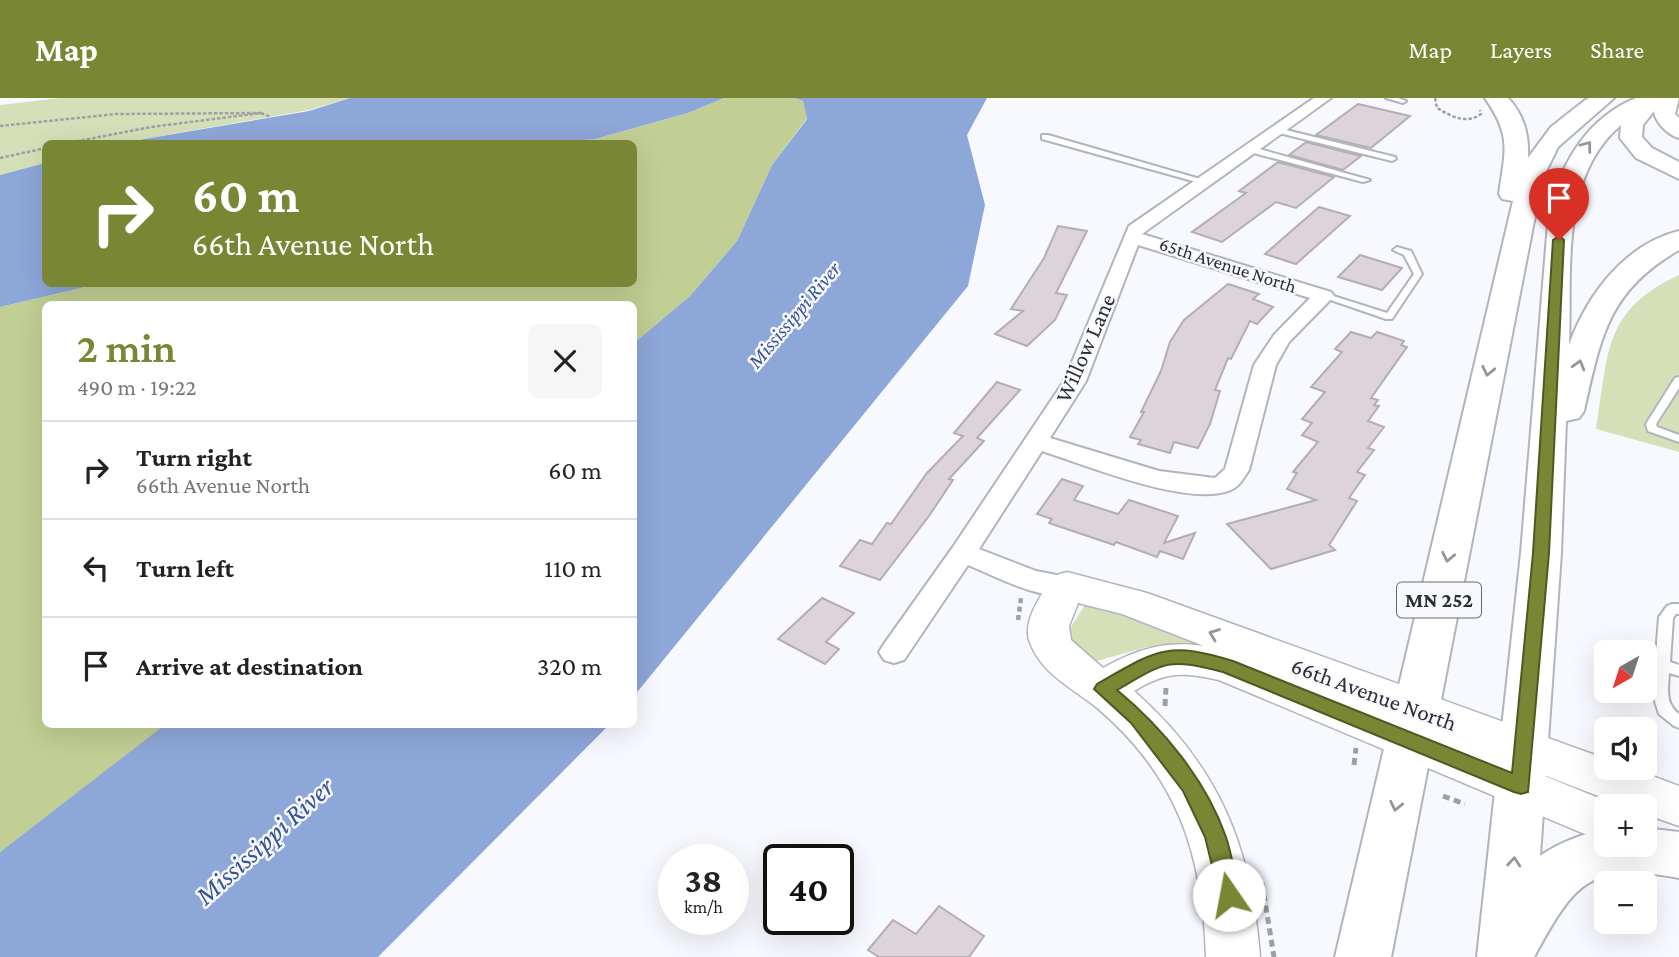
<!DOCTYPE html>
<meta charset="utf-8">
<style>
:root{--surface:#fff;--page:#f6f6f6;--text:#222;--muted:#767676;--line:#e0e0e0;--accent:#798735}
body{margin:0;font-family:"Crimson Pro",serif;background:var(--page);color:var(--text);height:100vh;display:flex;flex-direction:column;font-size:26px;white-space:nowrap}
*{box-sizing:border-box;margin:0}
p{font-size:23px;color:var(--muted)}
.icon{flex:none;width:38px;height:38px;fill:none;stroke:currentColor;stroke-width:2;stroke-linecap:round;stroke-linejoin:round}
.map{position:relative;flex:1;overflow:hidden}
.side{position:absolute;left:42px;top:203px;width:595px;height:427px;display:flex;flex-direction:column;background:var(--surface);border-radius:10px;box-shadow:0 7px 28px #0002}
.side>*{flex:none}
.hud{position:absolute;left:42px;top:42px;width:595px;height:147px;border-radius:10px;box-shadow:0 7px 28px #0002;background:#798735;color:#fff;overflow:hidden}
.needle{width:46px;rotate:219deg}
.controls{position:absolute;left:1594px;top:542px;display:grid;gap:14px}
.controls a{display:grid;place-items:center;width:63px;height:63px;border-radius:10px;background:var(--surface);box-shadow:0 7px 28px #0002;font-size:35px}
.speed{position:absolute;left:658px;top:746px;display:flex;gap:14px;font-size:35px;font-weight:700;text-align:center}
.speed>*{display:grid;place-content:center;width:91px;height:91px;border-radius:50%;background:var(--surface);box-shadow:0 7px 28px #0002;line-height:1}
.speed small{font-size:18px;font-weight:400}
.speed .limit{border:4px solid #111;border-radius:10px;background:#fff;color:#111}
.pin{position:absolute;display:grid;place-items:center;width:60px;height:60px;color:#fff;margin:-72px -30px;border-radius:50% 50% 50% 0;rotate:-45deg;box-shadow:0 0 7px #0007}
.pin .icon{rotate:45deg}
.me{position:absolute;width:77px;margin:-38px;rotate:348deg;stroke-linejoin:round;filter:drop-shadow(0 0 5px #0008)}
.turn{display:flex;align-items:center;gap:24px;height:147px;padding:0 35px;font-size:32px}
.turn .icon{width:91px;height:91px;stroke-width:2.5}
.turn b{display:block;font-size:49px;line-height:60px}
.round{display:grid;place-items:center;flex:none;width:74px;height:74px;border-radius:10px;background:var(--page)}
.headline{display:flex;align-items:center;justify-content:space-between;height:119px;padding:0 35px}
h1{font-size:42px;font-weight:600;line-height:52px;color:var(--accent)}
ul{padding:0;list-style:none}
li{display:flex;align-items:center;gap:21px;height:98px;padding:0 35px;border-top:2px solid var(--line)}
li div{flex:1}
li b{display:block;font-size:26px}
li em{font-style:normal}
header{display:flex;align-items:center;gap:42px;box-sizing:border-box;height:98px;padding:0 35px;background:var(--accent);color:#fff}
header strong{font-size:33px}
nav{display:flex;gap:38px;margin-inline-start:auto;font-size:24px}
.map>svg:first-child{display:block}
</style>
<header>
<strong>Map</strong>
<nav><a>Map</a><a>Layers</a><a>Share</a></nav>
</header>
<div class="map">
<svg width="1679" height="859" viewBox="0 0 1679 859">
<rect width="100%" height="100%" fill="#f7f9ff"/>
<g fill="#d6e0b8">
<path d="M60 0H350L309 12 121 45 46 46 45 65 0 77V7Z"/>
<path d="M1679 177V354L1596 331C1609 255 1602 213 1679 177Z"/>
<path d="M1096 504 1200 540 1196 548 1147 549 1097 563 1076 555 1067 535 1085 507Z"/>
</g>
<path fill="#c1cf94" d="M724 0H794L803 3 807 20 772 67 737 143 690 198 634 245V206H46V626L166 627 0 754V209L98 186H634V46L543 43 595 41 688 15Z"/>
<g fill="#8ea7d9">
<path d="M350 0H724L688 15 595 41 543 45H121L309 13Z"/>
<path d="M794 0H987L967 37 985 107 968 188 634 598V245L690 198 737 143 772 67 807 21 803 3Z"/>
<path d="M45 65 46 186H98L0 209V77Z"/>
<path d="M166 626H609V627L378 859H0V754Z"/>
</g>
<g fill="#ddd4db" stroke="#b6adb4" stroke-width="2">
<path d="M1358 6 1410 18 1371 50 1316 37Z"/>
<path d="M1306 44 1361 58 1343 72 1289 57Z"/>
<path d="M1278 64 1334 79 1296 110 1276 104 1222 144 1192 134 1246 95 1239 93Z"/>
<path d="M1319 109 1350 118 1296 166 1265 156Z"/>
<path d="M1058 128 1087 133 1056 195 1067 197 1055 222 1027 248 995 236 1023 213 1011 211 1044 160Z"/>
<path d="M1360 157 1402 170 1382 192 1338 179Z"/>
<path d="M1228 186 1259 196 1253 201 1273 209 1257 226 1250 223 1231 261 1228 260 1215 292 1220 293 1210 326 1198 350 1174 344 1170 355 1138 346 1141 342 1130 339 1144 314H1141L1161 273 1170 244 1184 222Z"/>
<path d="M1351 234 1371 240 1377 234 1404 243 1401 247 1407 249 1371 300 1378 302 1374 307 1379 308 1368 323 1384 329 1368 350 1374 352 1357 374 1365 377 1349 400 1357 403 1329 447 1335 452 1271 471 1227 426 1316 402 1287 391 1297 375 1293 374 1318 344 1302 337 1312 325 1302 321 1325 294 1311 289 1342 254 1335 251Z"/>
<path d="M997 284 1020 292 977 340 984 343 949 381 953 382 929 418 880 482 840 468 860 442 872 446 887 425 891 426 927 375 963 338 954 335Z"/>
<path d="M1062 381 1083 388 1074 402 1118 416 1129 402 1178 418 1164 445 1195 435 1183 461 1160 453 1157 459 1116 444 1114 447 1049 425 1052 421 1037 416Z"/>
<path d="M822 500 854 515 826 544 839 551 825 566 778 541Z"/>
<path d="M939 808 984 838 969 859H879L868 852 893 822 916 836Z"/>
</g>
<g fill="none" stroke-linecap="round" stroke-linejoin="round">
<g stroke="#b1b4be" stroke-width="4">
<g id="lane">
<path d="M1386 0H1398L1406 3 1403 5Z"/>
<path d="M1278 30 1395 59 1396 61 1392 63 1275 34 1274 32Z"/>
<path d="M1042 37H1048L1207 83 1200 85 1042 41Z"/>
<path d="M1246 49H1252L1370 82 1363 84 1246 53Z"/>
<path d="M1397 149 1411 153 1422 176 1392 221H1386L1319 198 1321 196H1327L1387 215 1414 176 1404 157 1393 152Z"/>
<path d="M1679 279V290L1656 326 1657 329 1679 337V344L1648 333 1646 326 1675 280Z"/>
<path d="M1672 506H1679V516H1676L1673 520 1670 564 1679 567V578L1669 575C1668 592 1665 605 1679 616V630L1674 628 1659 616 1653 597 1659 519 1667 508Z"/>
</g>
</g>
<g stroke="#b1b4be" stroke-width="4">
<path id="street" d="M1314 0H1331L1142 136 1331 194 1334 198 1289 244 1276 267 1249 372C1244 379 1240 388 1231 392 1189 410 1086 367 1042 353L979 451 1036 473 1077 481 1081 488 1077 495C1043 505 1000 480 968 467L904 562 894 565 884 562 879 554 884 546 953 449 1064 283 1129 128ZM1138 147 1310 200 1274 237 1254 267 1225 371 1215 380 1159 373 1050 340 1086 283Z"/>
</g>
<g stroke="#b1b4be" stroke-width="3">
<path id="secondary" d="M1067 474 1147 495 1606 661V670H1631L1679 688V728L1645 716V709H1627L1512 665 1621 709H1606V745L1219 582C1183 574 1166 573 1134 593 1218 667 1252 749 1260 859H1206C1203 756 1177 677 1096 609 1071 589 1040 575 1029 542 1023 521 1043 495 1053 478ZM1078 505 1122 516 1204 548C1167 542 1136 551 1103 570L1071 542 1069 528Z"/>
</g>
<g stroke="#b1b4be" stroke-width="4">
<g id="highway">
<path d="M1485 0H1508C1524 17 1529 36 1528 60L1551 29 1584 3 1589 0H1614L1558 49 1542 82 1391 859H1335L1513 103 1502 101 1499 96C1505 52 1512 39 1485 0Z"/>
<path d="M1636 0H1679L1675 16 1679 20V40C1668 37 1655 24 1654 13L1643 27 1642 39 1652 50 1679 64V81L1636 60 1620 40 1621 27C1559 79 1572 174 1569 247 1587 197 1625 146 1679 133V152C1608 193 1601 238 1584 313L1579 320 1566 323 1561 455 1540 758C1560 744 1583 736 1606 731V747H1645V730L1679 734V780C1589 764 1575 784 1534 859H1477L1521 455 1549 113C1562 64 1587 20 1636 0Z"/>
</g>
</g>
<g stroke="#9fa0a5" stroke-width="2.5" stroke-dasharray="3.5 2" stroke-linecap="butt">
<path d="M1435 0 1437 10C1451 18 1466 27 1481 16L1480 12"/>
<path d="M261 15 271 19"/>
<path d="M0 28 116 16 261 15 151 29 63 46"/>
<path d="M0 60 46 50"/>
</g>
<path stroke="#9fa0a5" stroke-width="4.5" stroke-dasharray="5 3.5" stroke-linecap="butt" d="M1018 522 1021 500"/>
<g stroke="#9fa0a5" stroke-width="5" stroke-dasharray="7 4.5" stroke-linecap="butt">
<path d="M1165 608 1166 590"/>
<path d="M1354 667 1356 650"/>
<path d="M1443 698 1465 706"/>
<path d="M1262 785 1274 859"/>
</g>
<use href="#lane" fill="#fff" fill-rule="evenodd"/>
<use href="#street" fill="#fff" fill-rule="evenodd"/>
<use href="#secondary" fill="#fff" fill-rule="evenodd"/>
<use href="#highway" fill="#fff" fill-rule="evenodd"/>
</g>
<defs><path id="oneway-chevron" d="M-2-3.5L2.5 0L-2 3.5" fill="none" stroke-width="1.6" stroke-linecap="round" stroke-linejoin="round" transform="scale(1.75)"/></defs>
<g stroke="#969698">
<use href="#oneway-chevron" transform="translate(1587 48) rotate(-53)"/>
<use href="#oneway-chevron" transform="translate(1579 267) rotate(-74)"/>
<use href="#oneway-chevron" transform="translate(1488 273) rotate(102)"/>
<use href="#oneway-chevron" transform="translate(1448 459) rotate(102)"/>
<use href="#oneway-chevron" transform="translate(1214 536) rotate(-159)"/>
<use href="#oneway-chevron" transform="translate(1396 708) rotate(102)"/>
<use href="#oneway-chevron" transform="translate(1514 764) rotate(-85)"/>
</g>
<path fill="#798735" stroke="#4f5822" stroke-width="2" d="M1559 138 1564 142 1549 455 1528 694 1521 696 1514 694 1223 574C1167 560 1167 563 1117 592 1163 630 1206 682 1226 739 1232 757 1235 778 1240 797L1237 804 1229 807 1221 804 1205 739 1183 693 1131 625 1094 591 1097 586C1155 553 1166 542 1233 563L1512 675 1533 455 1553 142Z"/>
<g text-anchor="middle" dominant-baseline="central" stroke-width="5" stroke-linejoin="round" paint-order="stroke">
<g font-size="19" fill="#2d2e32" stroke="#f7f9ff">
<text transform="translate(1228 167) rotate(18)">65th Avenue North</text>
</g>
<g font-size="21" font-style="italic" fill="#375493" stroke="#f7f9ff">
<text transform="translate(794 217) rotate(-50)">Mississippi River</text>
</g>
<rect fill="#f7f9ff" stroke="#6a6b70" stroke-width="2" x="1397" y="484.5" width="84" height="35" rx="5"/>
<g font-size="21" font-weight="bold" fill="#2d2e32">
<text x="1439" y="502">MN 252</text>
</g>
<g font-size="23" fill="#2d2e32" stroke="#f7f9ff">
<text transform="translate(1085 250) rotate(-66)">Willow Lane</text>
<text transform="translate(1374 596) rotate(20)">66th Avenue North</text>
</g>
<g font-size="28" font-style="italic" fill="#375493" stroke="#f7f9ff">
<text transform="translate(264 743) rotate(-42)">Mississippi River</text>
</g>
</g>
</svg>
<div class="controls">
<a><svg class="needle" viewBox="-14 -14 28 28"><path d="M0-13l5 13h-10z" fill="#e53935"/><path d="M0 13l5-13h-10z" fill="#767676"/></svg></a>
<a><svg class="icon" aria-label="sound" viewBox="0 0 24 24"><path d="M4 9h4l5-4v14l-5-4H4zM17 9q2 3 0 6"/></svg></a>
<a>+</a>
<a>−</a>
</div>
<div class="speed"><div>38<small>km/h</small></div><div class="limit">40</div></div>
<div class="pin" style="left:1559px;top:142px;background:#d93025"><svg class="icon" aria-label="arrive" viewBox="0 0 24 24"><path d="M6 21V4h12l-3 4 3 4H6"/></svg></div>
<svg class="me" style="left:1229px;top:797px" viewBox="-20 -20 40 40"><circle r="19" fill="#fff"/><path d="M0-13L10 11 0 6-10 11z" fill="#798735"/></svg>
<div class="hud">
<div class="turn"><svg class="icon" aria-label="right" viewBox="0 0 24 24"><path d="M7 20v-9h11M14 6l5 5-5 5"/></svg><div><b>60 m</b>66th Avenue North</div></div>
</div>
<section class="side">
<div class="headline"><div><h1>2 min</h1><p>490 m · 19:22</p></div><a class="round"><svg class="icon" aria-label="close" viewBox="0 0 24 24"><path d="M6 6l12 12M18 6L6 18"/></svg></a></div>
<ul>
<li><svg class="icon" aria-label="right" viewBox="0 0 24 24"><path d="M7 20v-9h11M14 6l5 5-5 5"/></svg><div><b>Turn right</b><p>66th Avenue North</p></div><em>60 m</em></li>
<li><svg class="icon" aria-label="left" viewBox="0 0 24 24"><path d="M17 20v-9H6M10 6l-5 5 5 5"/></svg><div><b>Turn left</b></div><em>110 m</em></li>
<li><svg class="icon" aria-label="arrive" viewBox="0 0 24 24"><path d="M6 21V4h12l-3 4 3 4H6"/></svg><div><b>Arrive at destination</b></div><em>320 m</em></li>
</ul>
</section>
</div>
